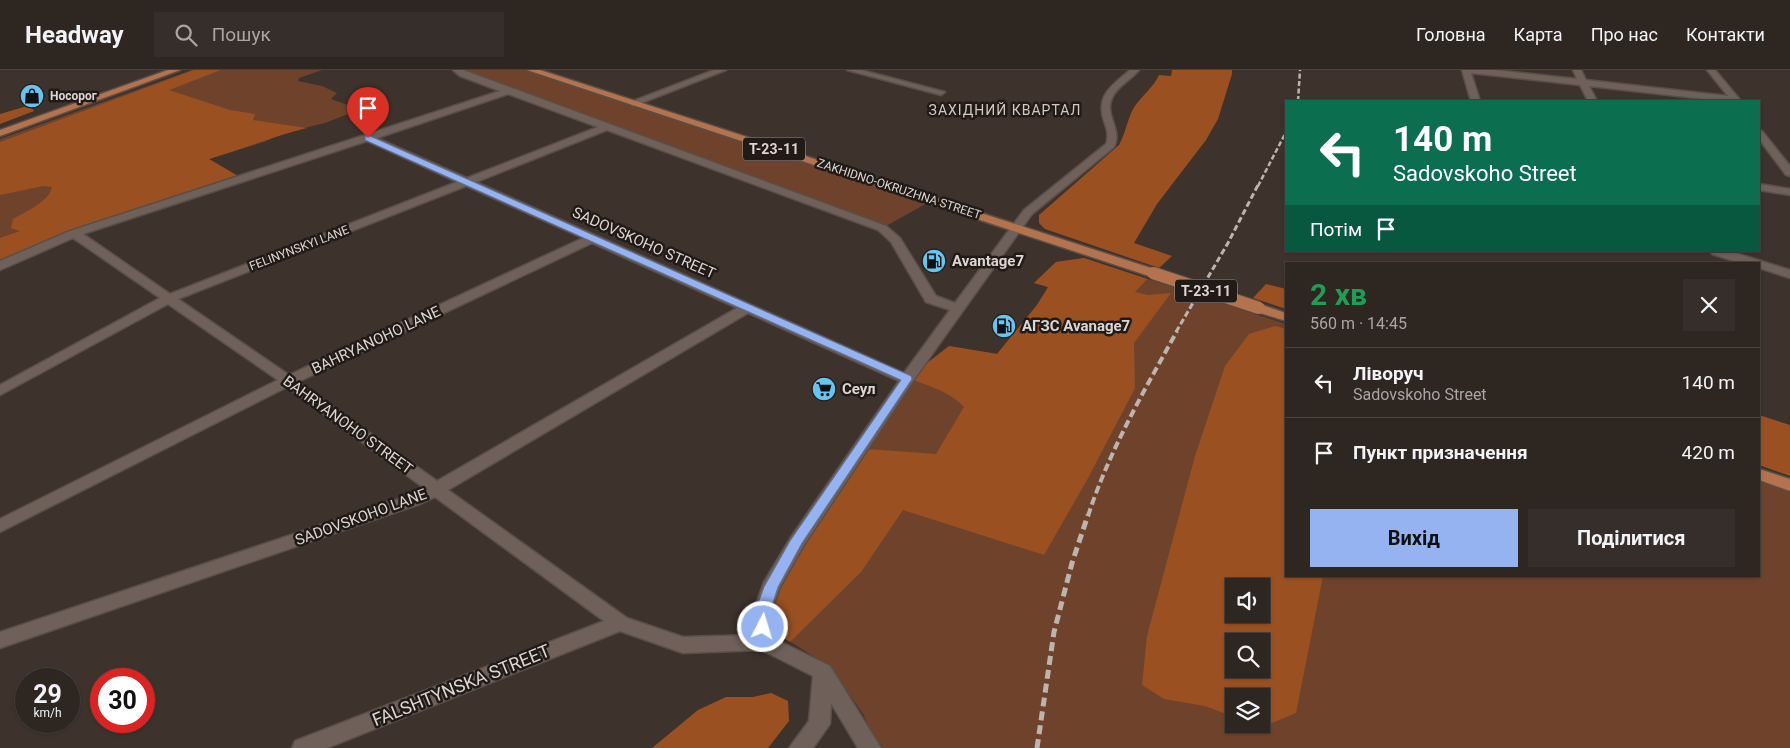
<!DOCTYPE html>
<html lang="uk">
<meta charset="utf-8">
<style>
:root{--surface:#2e2621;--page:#362e2a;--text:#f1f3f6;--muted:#a7a5a5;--line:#49433f;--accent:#95b2f1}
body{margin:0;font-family:Roboto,sans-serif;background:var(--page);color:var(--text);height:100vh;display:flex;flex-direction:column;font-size:19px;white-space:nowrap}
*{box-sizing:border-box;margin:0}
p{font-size:16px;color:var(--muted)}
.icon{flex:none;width:28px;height:28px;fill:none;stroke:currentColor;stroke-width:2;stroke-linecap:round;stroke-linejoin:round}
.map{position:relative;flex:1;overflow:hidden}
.details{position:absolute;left:1285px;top:192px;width:475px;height:315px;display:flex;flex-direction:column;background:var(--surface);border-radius:0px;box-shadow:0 1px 4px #0004,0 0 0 1px var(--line)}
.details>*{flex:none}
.top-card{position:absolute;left:1285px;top:30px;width:475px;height:152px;border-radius:0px;box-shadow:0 1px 4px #0004,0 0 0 1px var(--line);background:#0b6e4f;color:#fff;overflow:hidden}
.tools{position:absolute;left:1225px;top:508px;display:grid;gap:10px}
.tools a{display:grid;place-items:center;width:45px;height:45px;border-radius:0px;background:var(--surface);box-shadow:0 1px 4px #0004,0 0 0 1px var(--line);font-size:25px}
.speed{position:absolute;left:15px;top:598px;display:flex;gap:10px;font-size:25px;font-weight:700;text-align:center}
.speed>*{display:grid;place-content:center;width:65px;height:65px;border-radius:50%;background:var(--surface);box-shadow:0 1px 4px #0004,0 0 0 1px var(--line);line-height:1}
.speed small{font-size:12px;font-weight:400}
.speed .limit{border:8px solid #d22;background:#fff;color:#111}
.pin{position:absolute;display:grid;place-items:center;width:42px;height:42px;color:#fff;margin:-51px -21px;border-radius:50% 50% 50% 0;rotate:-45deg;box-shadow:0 0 5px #0007}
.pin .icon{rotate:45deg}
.me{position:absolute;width:55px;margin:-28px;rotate:5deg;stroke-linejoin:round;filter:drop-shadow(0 0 4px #0008)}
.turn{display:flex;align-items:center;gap:18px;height:105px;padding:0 25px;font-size:22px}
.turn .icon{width:65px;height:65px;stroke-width:2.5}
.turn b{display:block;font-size:35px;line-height:42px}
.then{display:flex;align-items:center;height:48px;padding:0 25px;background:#0003;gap:10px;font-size:19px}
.round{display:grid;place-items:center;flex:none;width:52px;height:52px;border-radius:0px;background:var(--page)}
.head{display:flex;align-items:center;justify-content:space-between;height:85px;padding:0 25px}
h1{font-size:30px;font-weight:700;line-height:38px;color:#1e9e55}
.button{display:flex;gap:10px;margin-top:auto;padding:10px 25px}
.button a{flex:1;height:58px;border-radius:0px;background:var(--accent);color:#111;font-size:20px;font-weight:700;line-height:58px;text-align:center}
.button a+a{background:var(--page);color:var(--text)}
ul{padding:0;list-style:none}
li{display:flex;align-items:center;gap:15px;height:70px;padding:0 25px;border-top:1px solid var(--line)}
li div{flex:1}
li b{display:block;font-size:19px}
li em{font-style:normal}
header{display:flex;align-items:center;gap:30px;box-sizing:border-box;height:70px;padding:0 25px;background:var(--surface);border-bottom:1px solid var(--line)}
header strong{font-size:24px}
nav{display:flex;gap:28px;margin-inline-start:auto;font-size:18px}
.search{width:350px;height:45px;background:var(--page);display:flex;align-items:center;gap:12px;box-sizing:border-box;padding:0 18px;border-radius:0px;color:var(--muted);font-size:19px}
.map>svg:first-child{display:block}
</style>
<header>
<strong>Headway</strong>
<div class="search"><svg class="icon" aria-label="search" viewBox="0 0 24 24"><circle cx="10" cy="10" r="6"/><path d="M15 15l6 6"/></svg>Пошук</div>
<nav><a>Головна</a><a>Карта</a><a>Про нас</a><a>Контакти</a></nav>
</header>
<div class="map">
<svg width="1790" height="678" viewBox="0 0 1790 678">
<rect width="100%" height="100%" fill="#3e322c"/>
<g fill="#6f432b" fill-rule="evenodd">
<path d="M192 0H322L299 8 298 11 322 16 337 23 331 29 356 38V41L325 53 284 63 264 72 209 89 238 106 58 165 0 193V69Z"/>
<path d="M461 0H524L929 132 886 156Z"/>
<path d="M1084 188 1286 254V506H1759V409L1790 420V678H879L863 644 830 597 775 562 804 472 926 294 949 276 997 284 1037 235 1049 217 1034 213 1056 192ZM1234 516H1261V544H1234ZM1234 571H1261V599H1234ZM1234 626H1261V654H1234Z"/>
</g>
<g fill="#9b5022" fill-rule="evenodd">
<path d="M194 0H221L169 20 230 40 255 44 253 50 307 58C274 66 242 79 209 89L238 106 58 165 0 193V168L20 161 11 158 13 149C25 142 49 132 52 117L43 116 0 125V72Z"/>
<path d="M1172 0H1232V4L1218 49 1206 70 1157 134 1134 173 1172 186 1159 198 1045 159 1039 153V145L1119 75C1125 64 1127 52 1132 41 1139 27 1153 19 1159 5L1171 6Z"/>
<path d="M24 37 32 38 34 41 0 54V44Z"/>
<path d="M1084 188 1147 209 1135 222 1148 225 1171 223 1134 273 1135 318 1087 410 1044 485 903 440 861 502 790 572 775 562 771 545 779 519 804 473 867 379 936 384 964 337C950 322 932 317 913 310L926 294 949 276 997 284 1037 235 1048 217 1034 213 1056 192Z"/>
<path d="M1266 214 1286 219V239L1253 228Z"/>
<path d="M1275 256 1286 259V506H1323L1296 643 1262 657 1253 654H1261V626H1234V647L1205 636 1164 629 1142 615 1147 566 1195 386 1225 296 1249 264ZM1234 516H1261V544H1234ZM1234 571H1261V599H1234Z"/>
<path d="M1759 345 1790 355V406L1759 395Z"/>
<path d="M771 623 788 631 789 651 768 678H652L698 640 726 627H753Z"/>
</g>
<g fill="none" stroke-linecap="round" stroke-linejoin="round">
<g stroke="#594e49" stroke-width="3">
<g id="minor">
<path d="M453 0H463L886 156 900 168 936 226 955 233 1024 140 1106 74C1109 66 1107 59 1104 51 1095 25 1113 15 1130 0H1139C1131 10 1117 16 1112 28 1104 45 1123 60 1114 77L1032 144 913 311 804 475 780 517 771 542 773 568 830 596 881 678H858L831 633 830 654 813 678H789L809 651 813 606 762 580 683 583 620 561 327 678H292L295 671 604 551 435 427 420 434 0 578V562L408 426 424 418 287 317 0 462V449L278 310 168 234 0 325V315L160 228 73 168 0 200V191L70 161 500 21 460 6ZM508 24 598 57 467 108 377 68ZM607 60 878 160 891 172 926 232 950 240 904 303 476 112ZM367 71 457 112 170 224 83 164ZM466 116 583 168 289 305 178 229ZM592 173 737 238 437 411 298 312ZM748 243 899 311 791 467 764 512 753 542 754 565 683 567 627 548 448 420Z"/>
<path d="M714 0H726L636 35 633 36 628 33Z"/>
<path d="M847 0H861L945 22 941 25Z"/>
<path d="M1462 0H1494L1577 9 1573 0H1581L1586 10 1728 26 1707 0H1715L1741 31H1722L1589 16 1597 31H1588L1580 15 1471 3 1480 31H1471Z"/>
<path d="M1759 60 1762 61 1790 96V106L1786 105 1759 69Z"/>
<path d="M1759 114 1790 119V125L1759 120Z"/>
<path d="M1710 181H1729L1790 200V208L1759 198V194H1743L1712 184Z"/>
</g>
</g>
<g stroke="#594e49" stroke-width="3">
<g id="major">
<path d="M168 0H180L0 66V60Z"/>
<path d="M527 0H540L1157 200 1159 203 1157 206H1149Z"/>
<path d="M1259 234 1286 243V251L1254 241 1252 238Z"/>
<path d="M1759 399 1790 409V421L1759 410Z"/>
</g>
</g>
<use href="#minor" fill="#6f615a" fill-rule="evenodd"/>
<use href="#major" fill="#b5734d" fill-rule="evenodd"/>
<g stroke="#bdb4af" stroke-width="2.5" stroke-dasharray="5 2.5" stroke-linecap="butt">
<path d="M1298 31 1300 0"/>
<path d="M1258 116 1286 62"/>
</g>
<path stroke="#bdb4af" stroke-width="3" stroke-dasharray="6 3" stroke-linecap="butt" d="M1176 262 1228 173 1258 115"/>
<path stroke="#bdb4af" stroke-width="4" stroke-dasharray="8 4" stroke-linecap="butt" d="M1088 446C1109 381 1144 321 1177 261"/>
<path stroke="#bdb4af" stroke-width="5" stroke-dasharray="9 5" stroke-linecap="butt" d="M1037 678 1054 562 1072 493 1088 445"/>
<g stroke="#594e49" stroke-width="14" stroke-linecap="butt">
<path id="major-bridge" d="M1153 203 1259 238"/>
</g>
<use href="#major-bridge" stroke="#b5734d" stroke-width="12"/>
</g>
<path fill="#95b2f1" stroke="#61749d" d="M365 66H370L911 306 912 309 802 473 778 517 770 542 771 557 769 561 763 563 758 561 755 542 764 517 790 471 901 310 365 70Z"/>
<defs>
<g id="shop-disc" transform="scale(1.25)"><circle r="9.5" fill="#65c5ee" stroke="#211b18"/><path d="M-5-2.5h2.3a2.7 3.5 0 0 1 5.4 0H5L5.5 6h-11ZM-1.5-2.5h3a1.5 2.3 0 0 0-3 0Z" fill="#111"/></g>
<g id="fuel-disc" transform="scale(1.25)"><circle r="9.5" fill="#65c5ee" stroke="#211b18"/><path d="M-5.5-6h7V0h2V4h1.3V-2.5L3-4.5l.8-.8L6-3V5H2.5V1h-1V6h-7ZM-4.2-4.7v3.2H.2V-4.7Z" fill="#111"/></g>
<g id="supermarket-disc" transform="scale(1.25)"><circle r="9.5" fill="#65c5ee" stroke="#211b18"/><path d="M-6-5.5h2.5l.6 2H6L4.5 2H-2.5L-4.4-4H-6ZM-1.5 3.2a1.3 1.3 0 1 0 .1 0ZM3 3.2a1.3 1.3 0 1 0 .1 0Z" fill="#111"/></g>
</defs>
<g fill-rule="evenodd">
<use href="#shop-disc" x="32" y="26"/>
<use href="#fuel-disc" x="934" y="191"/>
<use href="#fuel-disc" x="1004" y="256"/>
<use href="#supermarket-disc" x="824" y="319"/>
</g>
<g text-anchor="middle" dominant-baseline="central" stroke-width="5" stroke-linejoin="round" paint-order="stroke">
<g font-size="12" font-weight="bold" fill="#ddd5d1" stroke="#211b18" text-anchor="start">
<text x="50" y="26">Носорог</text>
</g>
<g font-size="12" fill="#ddd5d1" stroke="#211b18">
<text transform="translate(899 119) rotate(18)">ZAKHIDNO-OKRUZHNA STREET</text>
<text transform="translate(299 178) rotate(-21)">FELINYNSKYI LANE</text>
</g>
<g font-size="14" letter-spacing="1" fill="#d6c7bf" stroke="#211b18">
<text x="1005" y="40">ЗАХІДНИЙ КВАРТАЛ</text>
</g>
<g fill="#211b18" stroke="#a59d9a" stroke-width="1">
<rect x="743" y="67.5" width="62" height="23" rx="4"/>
<rect x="1175" y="209.5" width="62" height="23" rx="4"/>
</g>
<g font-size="14" font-weight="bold" fill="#ddd5d1">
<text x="774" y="79">Т-23-11</text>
<text x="1206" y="221">Т-23-11</text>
</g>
<g font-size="15" fill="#ddd5d1" stroke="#211b18">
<text transform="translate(644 173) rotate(24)">SADOVSKOHO STREET</text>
<text transform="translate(376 270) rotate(-25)">BAHRYANOHO LANE</text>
<text transform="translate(348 355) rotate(36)">BAHRYANOHO STREET</text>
<text transform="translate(361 447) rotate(-20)">SADOVSKOHO LANE</text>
</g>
<g font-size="15" font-weight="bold" fill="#ddd5d1" stroke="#211b18" text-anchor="start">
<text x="952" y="191">Avantage7</text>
<text x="1022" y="256">АГЗС Avanage7</text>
<text x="842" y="319">Сеул</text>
</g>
<g font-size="18" fill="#ddd5d1" stroke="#211b18">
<text transform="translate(461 615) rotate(-22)">FALSHTYNSKA STREET</text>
</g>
</g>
</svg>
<div class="tools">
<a><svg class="icon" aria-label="sound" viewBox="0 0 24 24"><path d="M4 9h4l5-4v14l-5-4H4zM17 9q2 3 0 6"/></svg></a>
<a><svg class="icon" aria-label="search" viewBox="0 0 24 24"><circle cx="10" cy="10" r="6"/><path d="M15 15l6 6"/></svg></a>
<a><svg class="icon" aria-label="layers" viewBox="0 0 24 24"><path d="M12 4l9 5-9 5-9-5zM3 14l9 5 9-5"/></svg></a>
</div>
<div class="speed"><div>29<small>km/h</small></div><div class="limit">30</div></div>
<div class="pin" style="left:368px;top:68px;background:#d93025"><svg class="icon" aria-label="arrive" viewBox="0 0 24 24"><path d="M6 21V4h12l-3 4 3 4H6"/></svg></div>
<svg class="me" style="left:763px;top:557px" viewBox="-20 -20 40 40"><circle r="17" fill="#95b2f1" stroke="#fff" stroke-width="3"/><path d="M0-11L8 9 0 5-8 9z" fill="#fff"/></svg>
<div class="top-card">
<div class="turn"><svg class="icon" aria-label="left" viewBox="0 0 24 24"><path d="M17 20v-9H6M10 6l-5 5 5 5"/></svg><div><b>140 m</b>Sadovskoho Street</div></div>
<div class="then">Потім<svg class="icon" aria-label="arrive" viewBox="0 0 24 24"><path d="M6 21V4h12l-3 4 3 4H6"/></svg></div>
</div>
<section class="details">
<div class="head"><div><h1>2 хв</h1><p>560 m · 14:45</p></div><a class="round"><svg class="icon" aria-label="close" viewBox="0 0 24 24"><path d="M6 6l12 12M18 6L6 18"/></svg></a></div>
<ul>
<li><svg class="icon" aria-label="left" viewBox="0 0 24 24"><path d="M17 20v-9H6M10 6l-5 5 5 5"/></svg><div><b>Ліворуч</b><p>Sadovskoho Street</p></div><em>140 m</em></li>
<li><svg class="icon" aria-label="arrive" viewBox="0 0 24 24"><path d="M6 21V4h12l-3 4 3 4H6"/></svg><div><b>Пункт призначення</b></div><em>420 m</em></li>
</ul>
<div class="button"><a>Вихід</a><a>Поділитися</a></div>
</section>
</div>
